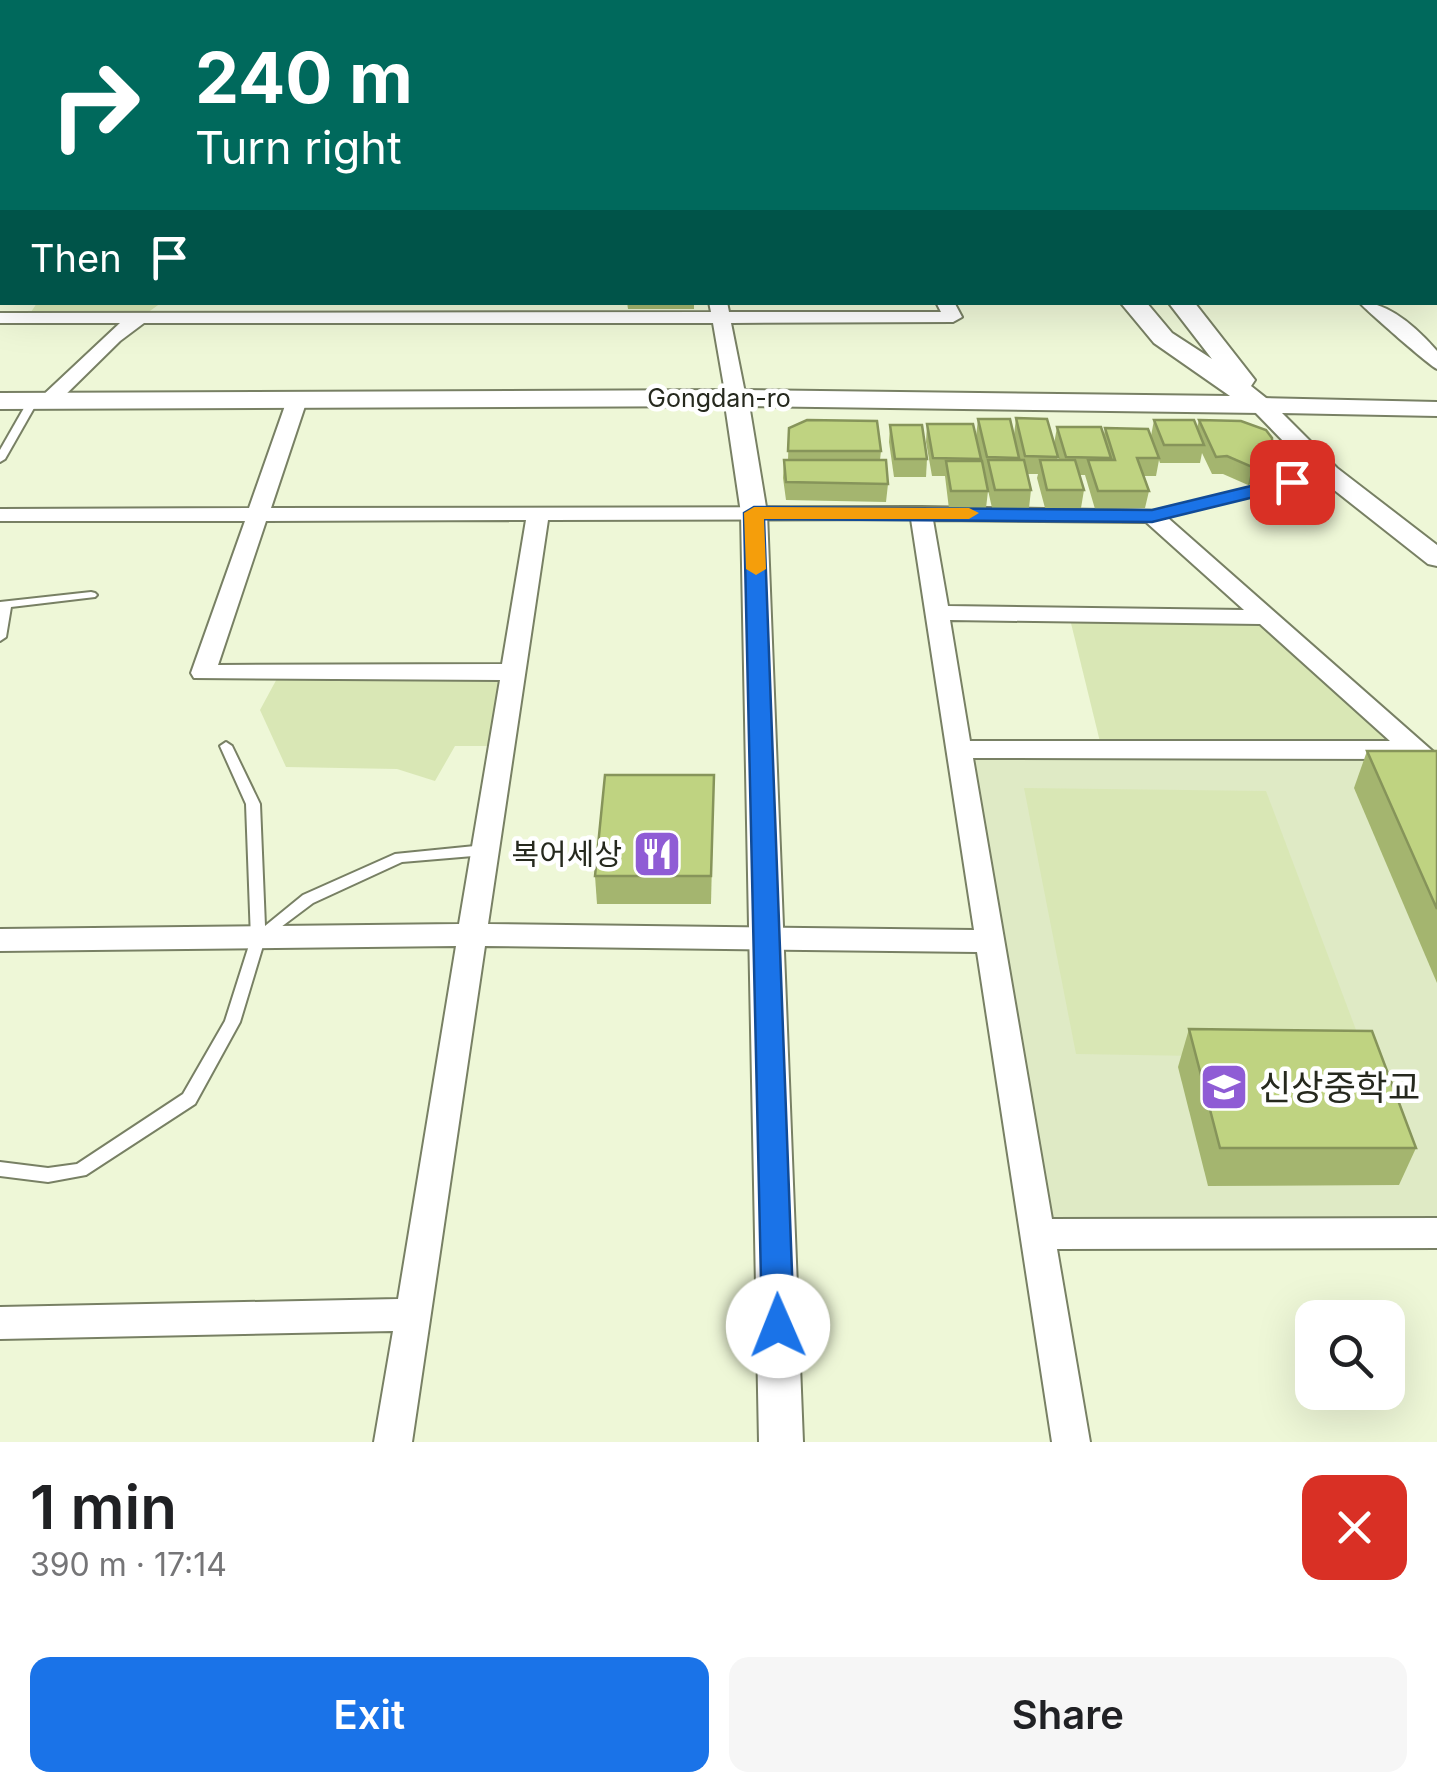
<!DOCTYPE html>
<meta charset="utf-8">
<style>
:root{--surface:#fff;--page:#f6f6f6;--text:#202124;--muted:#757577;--accent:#1a73e8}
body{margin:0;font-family:Inter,"Noto Sans KR",sans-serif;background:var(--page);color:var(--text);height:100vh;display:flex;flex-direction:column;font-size:38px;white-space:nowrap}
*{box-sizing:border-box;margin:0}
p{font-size:32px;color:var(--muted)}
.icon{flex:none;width:55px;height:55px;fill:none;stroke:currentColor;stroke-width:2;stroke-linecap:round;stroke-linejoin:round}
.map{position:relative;height:1442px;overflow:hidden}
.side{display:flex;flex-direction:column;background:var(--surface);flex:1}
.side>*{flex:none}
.hud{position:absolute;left:0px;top:0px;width:1438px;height:305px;box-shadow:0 10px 40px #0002;background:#00695c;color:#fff;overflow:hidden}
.controls{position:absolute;left:1295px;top:1300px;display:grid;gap:20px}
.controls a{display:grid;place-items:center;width:110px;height:110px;border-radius:20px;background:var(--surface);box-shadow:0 10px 40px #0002;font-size:50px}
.pin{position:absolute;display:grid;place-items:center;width:85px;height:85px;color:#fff;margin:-42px;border-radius:20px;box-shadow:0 5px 15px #0006}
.me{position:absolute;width:110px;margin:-55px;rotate:359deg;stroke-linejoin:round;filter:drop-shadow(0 0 8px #0008)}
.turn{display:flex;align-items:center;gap:35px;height:210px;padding:0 30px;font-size:45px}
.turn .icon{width:130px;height:130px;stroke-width:2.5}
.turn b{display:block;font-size:70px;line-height:85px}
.then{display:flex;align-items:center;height:95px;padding:0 30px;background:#0003;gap:20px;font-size:38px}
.round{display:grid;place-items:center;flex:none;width:105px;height:105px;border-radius:20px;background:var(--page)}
.headline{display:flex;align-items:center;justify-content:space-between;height:170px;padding:0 30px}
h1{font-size:60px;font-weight:600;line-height:75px}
.cta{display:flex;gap:20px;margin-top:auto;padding:20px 30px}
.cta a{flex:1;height:115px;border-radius:20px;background:var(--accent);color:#fff;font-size:40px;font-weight:600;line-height:115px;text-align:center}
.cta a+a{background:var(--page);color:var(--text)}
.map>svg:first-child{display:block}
</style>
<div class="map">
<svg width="1437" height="1442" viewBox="0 0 1437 1442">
<rect width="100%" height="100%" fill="#eef7d7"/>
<path fill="#dfeac5" d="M957 749 1416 750 1437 769V1234H1035Z"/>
<g fill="#d9e7b5">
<path d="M0 0H219L2 2V261Z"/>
<path d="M37 303H161L140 318H27Z"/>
<path d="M1069 615 1266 617 1416 750H1102Z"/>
<path d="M513 672 502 746H455L435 781 397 769 286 767 260 710 280 673Z"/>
<path d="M1024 788 1266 791 1367 1059 1076 1054Z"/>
</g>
<path fill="#a6ba68" d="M234 0H857L858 2H234Z"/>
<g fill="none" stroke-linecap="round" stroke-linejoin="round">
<g stroke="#788064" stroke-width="4">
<g id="service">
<path d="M33 398 38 401 5 459 0 462V450L28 401Z"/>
<path d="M1328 470 1332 471V475L1152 519 1147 516 1148 514Z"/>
<path d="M91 592 95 593 97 595 95 597 11 607 6 637 0 641V602Z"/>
<path d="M226 742 232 746 260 804 265 926 303 895 395 854 485 845 490 847 492 850 490 853 485 855 402 862 313 903 265 939 240 1022 195 1104 86 1175 48 1182 0 1176V1162L48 1168 77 1164 183 1094 225 1021 251 939 246 804 220 746Z"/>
</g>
</g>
<g stroke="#788064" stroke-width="4">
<g id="minor">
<path d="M1396 0H1410L1411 2H1397Z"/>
<path d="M1435 22 1437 23V31L1435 30Z"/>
<rect x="1435" y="93" width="2" height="8"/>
<rect x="1435" y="179" width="2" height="10"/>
<rect x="1435" y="229" width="2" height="10"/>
<rect x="1435" y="258" width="2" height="10"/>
<path d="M709 302H727L729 312H941L936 302H954L962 317 953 322 731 323 746 398 736 404 726 398 713 323H144L120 341 55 405 48 407 38 401 41 397 120 323H0V313L711 312Z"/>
<path d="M1359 302C1389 302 1417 328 1437 351V369C1430 366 1368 312 1359 302Z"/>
<path d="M297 394 307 400 271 508 921 507 1160 511 1437 755V778L1428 775 1409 759 973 758 1052 1219 1437 1218V1248L1057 1249 1090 1442H1052L977 952 485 946 412 1442H374L393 1331 0 1339V1307L398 1299 456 946 0 951V929L459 924 500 680 194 678 191 673 245 521H0V509L249 508 287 400ZM911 519 974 930 488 924 548 520ZM526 520 502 664 218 665 266 521ZM933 520 1146 522 1244 610 948 606ZM950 620 1260 624 1390 741H970Z"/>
</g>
</g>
<g stroke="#788064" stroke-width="4">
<g id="tertiary">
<path d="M736 391 748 398 767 513 803 1442H759L741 513 724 398Z"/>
<path d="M1261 398 1437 402V416L1282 413 1337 468 1437 545V566L1428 564 1319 478 1253 410 1249 405 1253 400Z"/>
</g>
</g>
<g stroke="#788064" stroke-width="4">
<g id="secondary">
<path d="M884 0H902L903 2H885Z"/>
<path d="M915 0H934L935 2H917Z"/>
<path d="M1120 302H1146L1172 333 1212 359 1168 302H1194L1255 380 1251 386 1275 405 1261 413 736 406 0 409V393L736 390 1230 396 1154 343Z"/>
</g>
</g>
<use href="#service" fill="#fff" fill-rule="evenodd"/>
<use href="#minor" fill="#fff" fill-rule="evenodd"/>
<use href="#tertiary" fill="#fff" fill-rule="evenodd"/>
<use href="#secondary" fill="#fff" fill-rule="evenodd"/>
</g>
<g fill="#a4b56f">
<path d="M1073 0H1162V2H1029Z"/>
<path d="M1347 0H1401L1404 2H1349Z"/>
<path d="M1435 27 1437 29V67H1435Z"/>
<path d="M2 164V229H0V167Z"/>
<path d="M627 302H694V309H628Z"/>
<path d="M1016 418 1058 457 1057 460H1059L1054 444 1057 427 1104 435 1105 428 1151 436 1154 420 1197 428 1199 420 1268 479 1248 485 1223 474H1212L1202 453 1200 463H1160L1159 460 1156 476H1143L1149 491 1145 508 1095 509 1085 475H1079L1084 490 1081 508H1045L1037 478 1038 474H1027L1031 490 1029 508H992L976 437 978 419 1014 435Z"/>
<path d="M927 424 981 459 988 491 986 508 949 509 945 476H932L926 442Z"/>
<path d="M890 425 927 459 926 477H894L889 442Z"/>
<path d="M789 428 881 451 880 460 888 484 886 502 786 500 783 478 784 460H788Z"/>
<path d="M1367 751H1437V983L1354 788Z"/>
<path d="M714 775 711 904H597L595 876Z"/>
<path d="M1189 1029 1416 1148 1399 1185 1208 1186 1178 1067Z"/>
</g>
<path fill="#86945a" d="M1273 461 1268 479 1248 485 1252 467Z"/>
<g fill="#bfd381" stroke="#86945a" stroke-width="2.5">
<path d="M1073 0H1079L1082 2H1029Z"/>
<path d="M1181 0H1273L1276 2H1169L1167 1Z"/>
<path d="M1375 0H1401L1404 2H1378Z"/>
<path d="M1435 27 1437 29V46H1435Z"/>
<path d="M2 164V199H0V167Z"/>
<path d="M1016 418 1047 419 1058 457 1025 456Z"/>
<path d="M978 419H1010L1019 458 987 457Z"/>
<path d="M807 420 877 421 881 451H788L789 428Z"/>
<path d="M1154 420H1194L1204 445H1164Z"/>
<path d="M1199 420 1241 421 1266 430 1272 438 1273 461 1252 467 1227 456 1216 457Z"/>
<path d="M927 424H973L981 459 933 458Z"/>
<path d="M890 425H922L927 459H895Z"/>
<path d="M1057 427H1101L1111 458 1066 457Z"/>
<path d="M1105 428 1148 429 1159 458H1137L1149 491H1098L1088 460H1115Z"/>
<path d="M784 460H886L888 484 786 482Z"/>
<path d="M988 460H1024L1031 490H995Z"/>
<path d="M1040 460H1075L1084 490H1047Z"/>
<path d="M946 461H982L988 491H951Z"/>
<path d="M1367 751H1437V909Z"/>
<path d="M605 775H714L711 876H595Z"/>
<path d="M1189 1029 1372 1031 1416 1148H1220Z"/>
</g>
<path fill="#1a73e8" stroke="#114b97" stroke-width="2.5" d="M1292 476 1299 477V486L1152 522 764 519 794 1326 789 1336 778 1341 766 1336 762 1326 744 513 754 507 1152 510Z"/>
<path fill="#f59e0b" d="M754 507 969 508 979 513 969 519H764L766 569 756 575 746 569 744 513Z"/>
<defs>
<g id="restaurant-square" transform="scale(2.5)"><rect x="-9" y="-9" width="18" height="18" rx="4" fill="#8f5cd5" stroke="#fff"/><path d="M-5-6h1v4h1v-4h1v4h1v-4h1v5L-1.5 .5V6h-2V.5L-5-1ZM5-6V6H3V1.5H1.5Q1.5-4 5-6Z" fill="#fff"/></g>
<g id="school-square" transform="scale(2.5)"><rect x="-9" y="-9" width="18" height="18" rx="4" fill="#8f5cd5" stroke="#fff"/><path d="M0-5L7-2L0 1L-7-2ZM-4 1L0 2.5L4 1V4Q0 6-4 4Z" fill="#fff"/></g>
</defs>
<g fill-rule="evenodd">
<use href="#restaurant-square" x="657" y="854"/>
<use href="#school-square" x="1224" y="1087"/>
</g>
<g text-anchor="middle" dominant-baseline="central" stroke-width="9" stroke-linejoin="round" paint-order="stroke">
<g font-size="25" fill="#26291e" stroke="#fff">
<text x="719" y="398">Gongdan-ro</text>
</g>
<g font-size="30" fill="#26291e" stroke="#fff" text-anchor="end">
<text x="622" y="854">복어세상</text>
</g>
<g font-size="35" fill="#26291e" stroke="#fff" text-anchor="start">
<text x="1259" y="1087">신상중학교</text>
</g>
</g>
</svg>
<div class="controls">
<a><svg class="icon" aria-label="search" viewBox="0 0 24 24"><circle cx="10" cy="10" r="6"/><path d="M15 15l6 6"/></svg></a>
</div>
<div class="pin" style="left:1292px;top:482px;background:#d93025"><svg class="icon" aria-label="arrive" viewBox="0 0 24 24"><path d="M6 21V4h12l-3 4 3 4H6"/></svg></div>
<svg class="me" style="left:778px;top:1326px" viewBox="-20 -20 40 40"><circle r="19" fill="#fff"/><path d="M0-13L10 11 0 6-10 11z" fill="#1a73e8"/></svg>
<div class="hud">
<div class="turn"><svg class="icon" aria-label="right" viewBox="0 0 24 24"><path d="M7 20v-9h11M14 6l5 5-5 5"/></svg><div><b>240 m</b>Turn right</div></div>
<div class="then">Then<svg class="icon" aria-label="arrive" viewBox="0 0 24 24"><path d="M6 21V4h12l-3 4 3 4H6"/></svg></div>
</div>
</div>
<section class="side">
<div class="headline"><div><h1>1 min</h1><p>390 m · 17:14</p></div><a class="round" style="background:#d93025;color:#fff"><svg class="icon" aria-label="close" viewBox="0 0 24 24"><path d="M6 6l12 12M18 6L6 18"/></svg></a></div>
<div class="cta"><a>Exit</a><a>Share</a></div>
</section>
